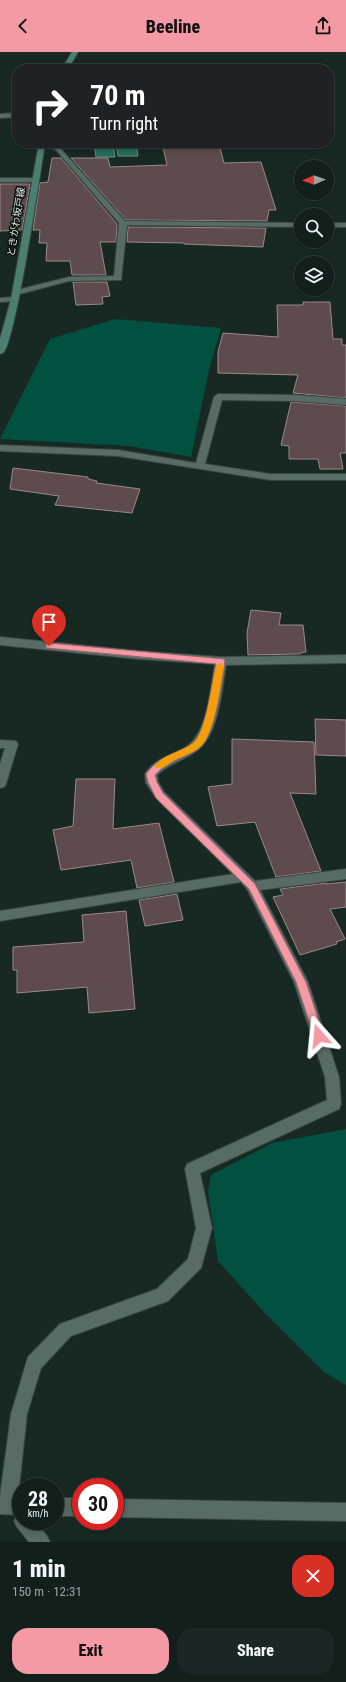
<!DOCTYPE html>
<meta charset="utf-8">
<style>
:root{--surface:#121f1b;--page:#1b2724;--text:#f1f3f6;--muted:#9ca2a3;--line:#313d3a;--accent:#f49aa5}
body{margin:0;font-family:"Roboto Condensed","Noto Sans JP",sans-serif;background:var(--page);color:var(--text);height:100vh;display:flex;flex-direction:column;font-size:15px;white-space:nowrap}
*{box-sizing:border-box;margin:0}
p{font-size:13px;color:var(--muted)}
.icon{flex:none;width:22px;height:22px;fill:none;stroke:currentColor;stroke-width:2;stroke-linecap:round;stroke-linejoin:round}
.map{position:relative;height:1490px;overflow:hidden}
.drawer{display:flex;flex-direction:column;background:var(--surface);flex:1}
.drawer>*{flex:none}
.top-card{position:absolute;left:12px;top:12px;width:322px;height:84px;border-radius:16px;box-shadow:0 2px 6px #0003,0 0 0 1px var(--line);background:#202124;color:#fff;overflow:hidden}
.needle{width:26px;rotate:268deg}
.buttons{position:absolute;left:294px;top:108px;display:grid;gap:8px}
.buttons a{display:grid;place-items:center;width:40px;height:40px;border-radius:50%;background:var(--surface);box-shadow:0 2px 6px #0003,0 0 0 1px var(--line);font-size:20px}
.speed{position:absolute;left:12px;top:1426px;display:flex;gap:8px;font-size:20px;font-weight:700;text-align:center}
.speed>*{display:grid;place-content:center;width:52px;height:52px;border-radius:50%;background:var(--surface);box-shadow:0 2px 6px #0003,0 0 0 1px var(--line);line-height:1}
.speed small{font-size:10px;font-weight:400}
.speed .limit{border:6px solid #d22;background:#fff;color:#111}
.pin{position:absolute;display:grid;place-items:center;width:34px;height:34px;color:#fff;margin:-41px -17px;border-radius:50% 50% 50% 0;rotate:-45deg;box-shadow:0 0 4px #0007}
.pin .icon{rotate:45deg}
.me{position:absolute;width:44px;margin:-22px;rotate:342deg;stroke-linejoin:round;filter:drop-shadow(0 0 3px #0008)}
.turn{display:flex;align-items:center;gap:14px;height:84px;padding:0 12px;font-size:18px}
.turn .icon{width:52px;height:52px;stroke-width:2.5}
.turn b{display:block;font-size:28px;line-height:34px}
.round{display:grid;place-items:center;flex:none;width:42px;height:42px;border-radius:16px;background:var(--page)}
.head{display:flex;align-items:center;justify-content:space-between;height:68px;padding:0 12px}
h1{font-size:24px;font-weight:800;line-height:30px}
.primary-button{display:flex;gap:8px;margin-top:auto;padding:8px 12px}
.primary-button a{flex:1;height:46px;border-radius:16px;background:var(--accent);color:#111;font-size:16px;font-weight:800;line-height:46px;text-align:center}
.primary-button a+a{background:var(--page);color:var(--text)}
header{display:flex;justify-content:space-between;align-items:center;height:52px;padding:0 12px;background:var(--accent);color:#111;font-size:18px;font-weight:800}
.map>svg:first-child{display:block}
</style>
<header><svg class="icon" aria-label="back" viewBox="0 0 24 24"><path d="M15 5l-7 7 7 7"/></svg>Beeline<svg class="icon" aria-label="share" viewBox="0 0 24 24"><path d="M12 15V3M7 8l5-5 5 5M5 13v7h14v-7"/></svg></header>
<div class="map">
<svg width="346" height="1490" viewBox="0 0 346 1490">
<rect width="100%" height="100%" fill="#182924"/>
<g fill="#015040">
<path d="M115 267 221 276 209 318 191 405 129 394 0 387 50 287Z"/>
<path d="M346 1077V1333L324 1320 263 1259 218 1209 208 1139 211 1123 272 1091Z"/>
</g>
<g fill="#276c5b" stroke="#5e9284">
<path d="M136 91 138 104H118L116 92Z"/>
<path d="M94 92H113L115 105H96Z"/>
</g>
<g fill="#5d4b4d" stroke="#9d888a">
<path d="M219 92 224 111 261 110 276 158H269L267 169 126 168 71 106H108L110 115 167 113 163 95Z"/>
<path d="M52 106H61L117 172 116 190H100L106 223H72L70 209H46L47 191H39L40 178H33L40 131 48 130Z"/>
<path d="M0 132H30L22 178 0 179Z"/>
<path d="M128 175 266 176 263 195 184 192V191L127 190Z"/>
<path d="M73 230H107L110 244 102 245 103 252 76 253Z"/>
<path d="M303 250H330L333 287H342V293H346V346L293 341 298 323 218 321V300L223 281 278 285 277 253H303Z"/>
<path d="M291 350 346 354V401H340L343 417H320L318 407H289V394L281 393Z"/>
<path d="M13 416 88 425V427L97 429 96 431 140 437 132 461 55 453 59 444 10 437Z"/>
<path d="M251 558 281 561 279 573H303L306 600 300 601V602L248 603 247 581Z"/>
<path d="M315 667 346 668V704L316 703Z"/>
<path d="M232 687 314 690 316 742 290 741 321 819 276 825 255 770 217 774 208 735 232 732Z"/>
<path d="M76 727H115L113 777 159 771 174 830 137 836 131 808 61 818 53 778 73 774Z"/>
<path d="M346 830V855L330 857 345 887 336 890 337 892 300 903 273 845 283 843 280 837 326 831V832Z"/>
<path d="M177 842 183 868 145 874 139 848Z"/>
<path d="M126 859 135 957 89 961 87 935 17 941V918H13V895L84 890 82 863Z"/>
</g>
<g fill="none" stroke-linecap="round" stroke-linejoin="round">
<g stroke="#384641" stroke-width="2">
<path id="lane" d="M21 1461V1469H35L47 1484 50 1490H29L17 1475 14 1469 17 1463Z"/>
</g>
<g stroke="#384641" stroke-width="2">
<g id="street">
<path d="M17 61V65L0 66V62Z"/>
<path d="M42 91H51L60 96 125 169 301 171V175L127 173 121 228 69 229 16 243H13V239L69 225 114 224 119 171 56 98Z"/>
<path d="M0 126H34L38 128 34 130H0Z"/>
<rect x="327" y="171" width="19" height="4"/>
<path d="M15 245 19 247 18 249 0 250V246Z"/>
<path d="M218 342 295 343 346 347V353L295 349 222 348 205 412 271 422H346V428H271L118 404 0 399V393L118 398 196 411 214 345Z"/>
<path d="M0 585 138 599 221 605 346 603V611L226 613C222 637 219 680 199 697 186 708 169 711 157 723L158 730 164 740 255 829 346 817V827L260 838 308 930 339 1025 341 1052 339 1057 200 1121 212 1176 201 1216 168 1249 71 1284 41 1316 27 1362 18 1445H21V1463L0 1462V1444L11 1362 28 1305 60 1272 157 1237 188 1207 196 1176 185 1117 187 1112 327 1048 325 1025 294 930 247 837 241 830 0 869V859L233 822 156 746 146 731 145 722C154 707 172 703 186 695 208 681 210 637 215 612L138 607 0 593Z"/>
<path d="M0 688 16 689 18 692 6 732 4 735 0 736V712L5 696H0Z"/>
<rect x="55" y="1446" width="26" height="18"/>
<path d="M115 1447 346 1451V1469L115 1465Z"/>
</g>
</g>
<g stroke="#384641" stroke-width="2">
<g id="secondary">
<path d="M72 0H78L68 17H62Z"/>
<path d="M39 91H45C41 117 15 292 3 301 2 301 1 301 0 302V287L11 247Z"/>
</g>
</g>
<use href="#lane" fill="#586b65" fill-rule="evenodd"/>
<use href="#street" fill="#586b65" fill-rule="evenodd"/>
<use href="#secondary" fill="#4a7f72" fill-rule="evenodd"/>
</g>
<path fill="#f49aa5" stroke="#9f646b" d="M49 591 224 607 225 609C221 630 215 686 198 697 183 706 167 709 155 723L157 730 163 741 255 832 306 930 324 984 322 987 319 989 315 987 296 930 249 837 156 746 148 730 146 722C157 705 176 703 192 692 206 683 212 630 216 612L46 596V592Z"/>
<path fill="#f59e0b" d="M220 611 224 614C220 635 215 682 200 695 193 701 183 704 175 708 169 711 163 718 156 716L155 714C163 702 181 700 192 692 206 683 212 631 216 614Z"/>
<g text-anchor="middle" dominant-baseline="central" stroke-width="3" stroke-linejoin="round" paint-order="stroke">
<g font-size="10" fill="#dee9e5" stroke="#09100e">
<text transform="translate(16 170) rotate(-81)">ときがわ坂戸線</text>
</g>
</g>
</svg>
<div class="buttons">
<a><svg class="needle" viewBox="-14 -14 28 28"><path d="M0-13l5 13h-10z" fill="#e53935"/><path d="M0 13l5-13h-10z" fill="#9ca2a3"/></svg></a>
<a><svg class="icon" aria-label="search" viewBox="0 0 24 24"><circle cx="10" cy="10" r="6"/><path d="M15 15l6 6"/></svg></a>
<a><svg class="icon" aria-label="layers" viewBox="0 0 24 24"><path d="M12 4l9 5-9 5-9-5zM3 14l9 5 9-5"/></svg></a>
</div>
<div class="speed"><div>28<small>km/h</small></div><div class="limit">30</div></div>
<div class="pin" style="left:49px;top:594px;background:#d93025"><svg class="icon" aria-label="arrive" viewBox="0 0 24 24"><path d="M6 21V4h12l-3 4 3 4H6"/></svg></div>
<svg class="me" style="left:319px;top:984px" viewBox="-20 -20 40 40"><path d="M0-17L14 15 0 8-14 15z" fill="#f49aa5" stroke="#fff" stroke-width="4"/></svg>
<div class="top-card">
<div class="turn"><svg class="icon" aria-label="right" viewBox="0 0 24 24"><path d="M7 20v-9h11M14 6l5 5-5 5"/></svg><div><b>70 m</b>Turn right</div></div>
</div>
</div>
<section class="drawer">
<div class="head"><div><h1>1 min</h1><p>150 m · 12:31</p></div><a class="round" style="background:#d93025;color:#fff"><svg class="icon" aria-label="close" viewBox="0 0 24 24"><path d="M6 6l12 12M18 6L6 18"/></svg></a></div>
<div class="primary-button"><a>Exit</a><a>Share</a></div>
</section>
